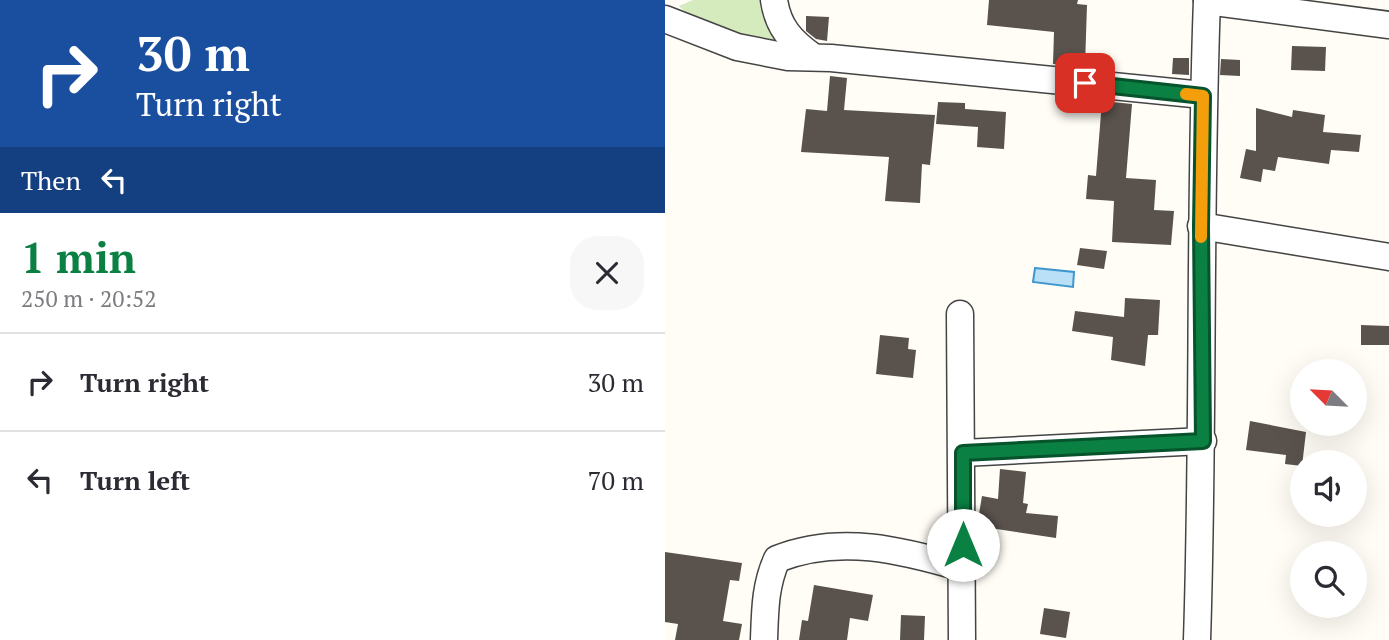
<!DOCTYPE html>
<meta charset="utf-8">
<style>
:root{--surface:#fff;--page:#f7f7f7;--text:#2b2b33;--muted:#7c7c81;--line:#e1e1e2;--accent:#0b8043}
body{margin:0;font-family:"PT Serif",serif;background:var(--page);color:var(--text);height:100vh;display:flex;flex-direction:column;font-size:26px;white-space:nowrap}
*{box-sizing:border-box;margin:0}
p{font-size:23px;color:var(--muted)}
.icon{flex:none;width:38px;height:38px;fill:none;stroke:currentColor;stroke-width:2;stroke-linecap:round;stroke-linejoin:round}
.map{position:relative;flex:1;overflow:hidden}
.sheet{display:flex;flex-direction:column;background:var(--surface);width:665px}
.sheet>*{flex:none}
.banner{background:#1a4fa0;color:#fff;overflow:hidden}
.needle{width:46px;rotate:294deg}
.buttons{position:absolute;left:625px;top:359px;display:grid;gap:14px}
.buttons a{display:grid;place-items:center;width:77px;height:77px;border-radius:50%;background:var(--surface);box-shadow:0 7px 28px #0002;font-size:35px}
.pin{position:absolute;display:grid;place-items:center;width:60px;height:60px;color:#fff;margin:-30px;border-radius:14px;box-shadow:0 4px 10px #0006}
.me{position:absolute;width:77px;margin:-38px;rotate:0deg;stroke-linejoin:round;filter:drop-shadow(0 0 5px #0008)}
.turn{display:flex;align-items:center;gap:24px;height:147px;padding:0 21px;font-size:32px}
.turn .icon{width:91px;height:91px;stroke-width:2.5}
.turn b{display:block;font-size:49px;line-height:60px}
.then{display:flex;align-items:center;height:66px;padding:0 21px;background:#0003;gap:14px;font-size:26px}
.round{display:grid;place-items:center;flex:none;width:74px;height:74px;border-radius:28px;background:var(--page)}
.summary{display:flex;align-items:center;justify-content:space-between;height:119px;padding:0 21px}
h1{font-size:42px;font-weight:600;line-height:52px;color:var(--accent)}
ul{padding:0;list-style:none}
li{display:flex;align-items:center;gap:21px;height:98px;padding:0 21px;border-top:2px solid var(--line)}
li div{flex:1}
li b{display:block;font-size:26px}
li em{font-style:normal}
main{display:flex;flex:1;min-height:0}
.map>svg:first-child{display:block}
</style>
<main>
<section class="sheet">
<div class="banner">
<div class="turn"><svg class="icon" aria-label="right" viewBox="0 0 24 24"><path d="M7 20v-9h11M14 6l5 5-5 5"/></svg><div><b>30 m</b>Turn right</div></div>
<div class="then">Then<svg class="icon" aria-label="left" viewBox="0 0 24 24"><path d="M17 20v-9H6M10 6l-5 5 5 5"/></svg></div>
</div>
<div class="summary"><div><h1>1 min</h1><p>250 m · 20:52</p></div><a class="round"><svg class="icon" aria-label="close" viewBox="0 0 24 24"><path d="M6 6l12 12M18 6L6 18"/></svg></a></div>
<ul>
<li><svg class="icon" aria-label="right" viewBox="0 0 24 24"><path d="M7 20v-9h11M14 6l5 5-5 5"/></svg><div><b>Turn right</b></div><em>30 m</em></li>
<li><svg class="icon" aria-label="left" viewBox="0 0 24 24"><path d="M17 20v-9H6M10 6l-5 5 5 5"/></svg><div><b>Turn left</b></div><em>70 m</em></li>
</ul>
</section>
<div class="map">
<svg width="724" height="640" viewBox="0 0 724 640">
<rect width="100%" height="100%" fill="#fffdf5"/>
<path fill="#d5ebbd" d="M28 0H101L116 42C88 42 34 27 14 6Z"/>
<path fill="#b9e0f7" stroke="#3f96cf" stroke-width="2" d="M370 268 409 272 408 287 368 282Z"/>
<g fill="#5a524d">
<path d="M324 0H413L412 4 422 5 420 66 388 64 389 32 322 25Z"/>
<path d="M141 16 164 17 162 41 151 39 141 31Z"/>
<path d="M627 46 661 47 660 71 626 70Z"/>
<path d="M508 58H524V75L507 74Z"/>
<path d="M556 59 575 60V76L555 75Z"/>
<path d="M165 76 182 78 179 110 270 115 265 165 257 164 255 203 220 201 224 157 136 152 141 109 162 111Z"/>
<path d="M437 101 467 104 461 178 491 180 489 210 509 211 506 245 447 242 449 201 421 199 423 175 431 176Z"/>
<path d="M273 102 300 103V109L341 112 339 149 312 147 313 127 271 124Z"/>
<path d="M591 108 627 117 628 110 660 115 658 132 696 135 694 152 666 150 664 164 613 157 610 171 598 169 596 182 575 178 581 149 591 151Z"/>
<path d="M415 248 442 251 439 269 412 265Z"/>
<path d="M460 298 495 300 493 335H483L480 366 446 360 448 337 407 331 410 311 459 317Z"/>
<path d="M696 325 724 326V345H696Z"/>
<path d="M215 335 244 338 243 349 251 350 248 378 211 374Z"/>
<path d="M585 421 641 432 637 466 620 464 621 455 581 450Z"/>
<path d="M335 469 361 472 358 503 363 504 361 513 393 516 391 538 312 526 317 496 333 499Z"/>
<path d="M0 552 77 563 74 581 65 580 58 621 77 624 74 640H10L13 624 0 622Z"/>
<path d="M149 585 208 595 203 621 185 618 182 640H134L137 620 143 621Z"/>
<path d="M379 608 405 612 401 638 375 634Z"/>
<path d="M236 615 260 616 259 640H235Z"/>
</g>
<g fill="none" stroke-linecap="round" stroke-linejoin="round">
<g stroke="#444" stroke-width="29">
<g id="minor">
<path d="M109 0C113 27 126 41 147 56"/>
<path d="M542 1 724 25"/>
<path d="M0 19 72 47 123 57 166 58 538 95"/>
<path d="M536 226 724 257"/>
<path d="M295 314 297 640"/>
<path d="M298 453 538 441"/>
<path d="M99 640C100 611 100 585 112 559 174 534 237 550 298 568"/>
<path d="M532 640C539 427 534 213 542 0"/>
</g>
</g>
<use href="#minor" stroke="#fff" stroke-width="26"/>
</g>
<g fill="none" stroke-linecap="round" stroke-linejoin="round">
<g stroke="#07532c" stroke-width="18">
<path id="route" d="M298 545V453L538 441 536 226 538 96 420 83"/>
</g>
<use href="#route" stroke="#0b8043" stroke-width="12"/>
<path stroke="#f59e0b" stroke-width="12" d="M521 94 538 96 536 237"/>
</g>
</svg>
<div class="buttons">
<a><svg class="needle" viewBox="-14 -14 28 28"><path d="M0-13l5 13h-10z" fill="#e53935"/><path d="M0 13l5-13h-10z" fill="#7c7c81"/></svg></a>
<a><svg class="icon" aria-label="sound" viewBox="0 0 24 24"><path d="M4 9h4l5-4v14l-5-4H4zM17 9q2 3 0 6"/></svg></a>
<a><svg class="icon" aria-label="search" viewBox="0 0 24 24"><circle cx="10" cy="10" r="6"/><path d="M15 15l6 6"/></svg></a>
</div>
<div class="pin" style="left:420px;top:83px;background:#d93025"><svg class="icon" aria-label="arrive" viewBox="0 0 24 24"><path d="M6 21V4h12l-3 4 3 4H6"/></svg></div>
<svg class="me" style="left:298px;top:545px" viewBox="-20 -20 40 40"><circle r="19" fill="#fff"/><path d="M0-13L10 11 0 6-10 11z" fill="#0b8043"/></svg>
</div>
</main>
